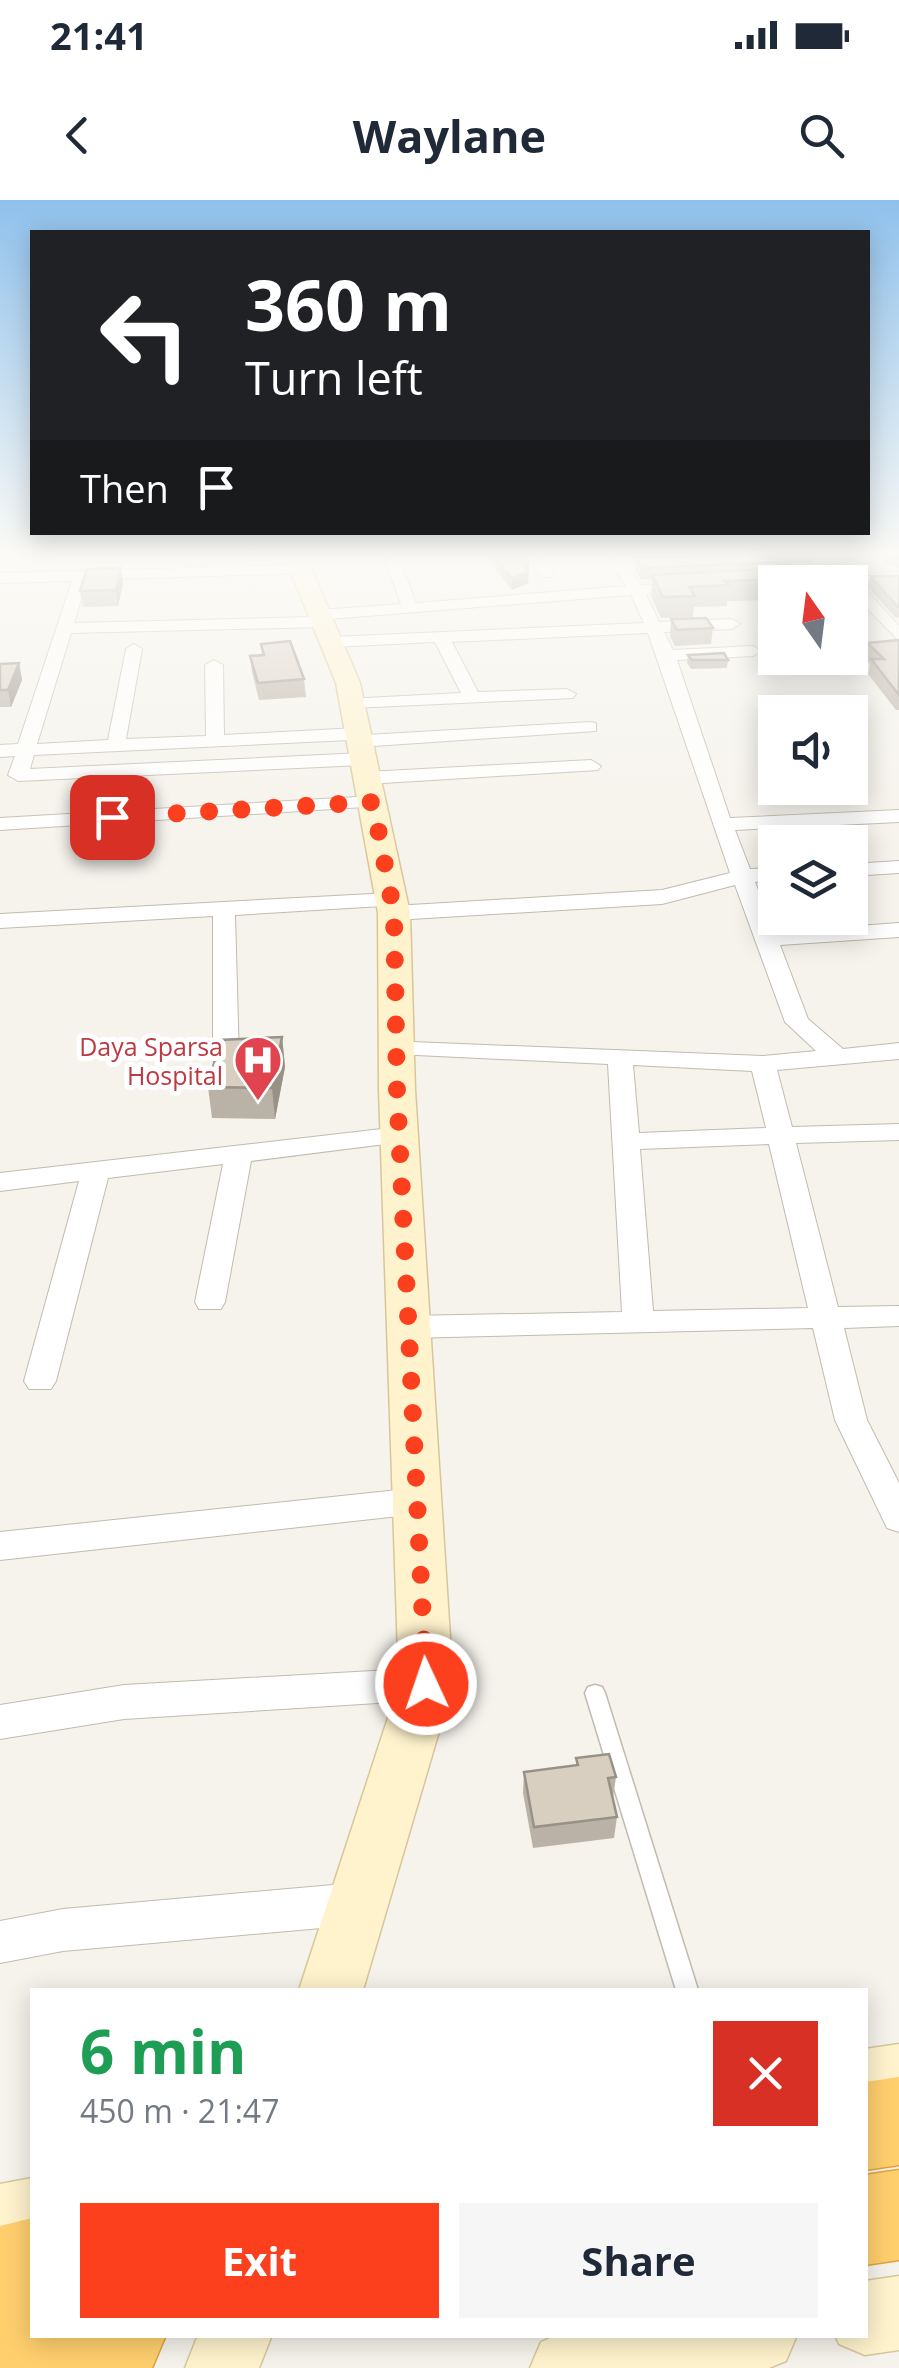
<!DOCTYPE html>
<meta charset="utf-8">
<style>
:root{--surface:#fff;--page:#f6f6f7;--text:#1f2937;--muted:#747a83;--accent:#fc3f1d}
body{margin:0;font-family:"Open Sans",sans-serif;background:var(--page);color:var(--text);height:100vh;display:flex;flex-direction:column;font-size:38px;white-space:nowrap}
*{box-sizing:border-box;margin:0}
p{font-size:32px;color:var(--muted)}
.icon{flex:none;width:55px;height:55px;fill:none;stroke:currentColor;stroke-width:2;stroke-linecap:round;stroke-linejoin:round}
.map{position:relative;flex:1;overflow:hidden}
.sheet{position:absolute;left:30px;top:1788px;width:838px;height:350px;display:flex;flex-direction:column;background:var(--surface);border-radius:0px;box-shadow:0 5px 25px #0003}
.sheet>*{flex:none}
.top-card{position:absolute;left:30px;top:30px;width:840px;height:305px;border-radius:0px;box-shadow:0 5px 25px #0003;background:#202124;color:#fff;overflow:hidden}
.needle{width:65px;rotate:346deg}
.controls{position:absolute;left:758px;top:365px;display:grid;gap:20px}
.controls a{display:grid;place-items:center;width:110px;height:110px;border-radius:0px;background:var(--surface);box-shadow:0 5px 25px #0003;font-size:50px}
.pin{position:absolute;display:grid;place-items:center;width:85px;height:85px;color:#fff;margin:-42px;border-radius:20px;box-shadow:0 5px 15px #0006}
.me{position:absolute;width:110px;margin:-55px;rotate:357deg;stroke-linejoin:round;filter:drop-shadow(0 0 8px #0008)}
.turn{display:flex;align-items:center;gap:35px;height:210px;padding:0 50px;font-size:45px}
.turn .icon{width:130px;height:130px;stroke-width:2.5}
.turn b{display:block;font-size:70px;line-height:85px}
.then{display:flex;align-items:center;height:95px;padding:0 50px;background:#0003;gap:20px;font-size:38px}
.round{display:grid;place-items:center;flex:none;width:105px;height:105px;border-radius:0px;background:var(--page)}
.overview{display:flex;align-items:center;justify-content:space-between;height:170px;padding:0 50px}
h1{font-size:60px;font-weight:700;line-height:75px;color:#1e9e55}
.cta{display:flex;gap:20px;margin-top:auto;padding:20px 50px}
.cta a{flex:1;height:115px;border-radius:0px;background:var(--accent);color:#fff;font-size:40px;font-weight:700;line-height:115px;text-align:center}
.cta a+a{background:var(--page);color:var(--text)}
.status{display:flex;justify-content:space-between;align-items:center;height:70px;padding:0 50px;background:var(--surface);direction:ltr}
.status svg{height:28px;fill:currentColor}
header{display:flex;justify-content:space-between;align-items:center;height:130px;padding:0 50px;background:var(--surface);font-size:45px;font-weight:700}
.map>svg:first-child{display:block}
</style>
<div class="status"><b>21:41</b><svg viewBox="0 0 49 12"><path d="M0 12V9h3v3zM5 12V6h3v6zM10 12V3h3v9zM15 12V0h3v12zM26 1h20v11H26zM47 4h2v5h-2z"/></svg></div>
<header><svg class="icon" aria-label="back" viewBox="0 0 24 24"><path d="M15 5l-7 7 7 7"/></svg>Waylane<svg class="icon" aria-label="search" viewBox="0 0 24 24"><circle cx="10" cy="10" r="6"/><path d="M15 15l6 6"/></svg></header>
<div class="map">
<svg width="899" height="2168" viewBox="0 0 899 2168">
<rect width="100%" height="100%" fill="#f6f3ec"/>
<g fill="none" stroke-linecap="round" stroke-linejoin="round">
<g stroke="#c2bbae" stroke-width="3">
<path id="lane" d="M595 1485 602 1487 605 1493 698 1790H676L585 1493 588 1487Z"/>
</g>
<g stroke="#c2bbae" stroke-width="2">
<g id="street">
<path d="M382 351H396L416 403 626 386 603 351H617L641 385 696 383 699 386 646 394 659 422 732 419 740 424 732 429 664 432 673 450 753 446 761 451 753 456 677 460 730 618 899 610V622L735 630 750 669 775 668V680L755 682 774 732 899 723V737L780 745 808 819 843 849 899 843V859L777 870 792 927 899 924V940L796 943 838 1107 899 1106V1126L844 1128 867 1220 899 1283V1332L887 1328 835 1220 813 1128 408 1138 397 1135 393 1127 397 1119 408 1116 622 1112 608 864 396 854 383 846 387 841 763 856 816 851 785 822 735 685 662 704 394 720 383 713 394 706 662 690 730 673 648 433 452 442 478 492 567 489 576 494 573 498 352 508 346 507V499L461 493 435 442 332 447 324 442 332 437 644 423 631 395 329 419V425L323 427 71 433 37 544 108 540 126 449 134 444 142 449 126 539 206 536 205 465 214 460 223 465 224 535 357 528 366 535 590 522 596 523V531L359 547 350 540 34 555 30 569 363 553 372 559 363 565 18 581 8 575 15 556 0 557V545L18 544 72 381 0 383V373L301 365 306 367V373L87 380 74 423 314 417 320 410 401 404ZM633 865 752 871 766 928 639 933ZM769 944 808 1108 653 1111 640 949Z"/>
<path d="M522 351H537L554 374 551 377H541Z"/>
<path d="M899 351V357L767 360 760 356 767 352Z"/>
<path d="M899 372V382L860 383 899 426V441L850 391V382L794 381 802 376Z"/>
<path d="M591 560 601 566 598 570 367 584 357 578 367 572Z"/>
<path d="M373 596 383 602 380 606 0 630V618Z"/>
<path d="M899 661V673L850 676V664Z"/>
<path d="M391 693 402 700 399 705 235 715 239 859 226 867 213 859V716L0 728V714Z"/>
<path d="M399 927 412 935 409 941 251 961 225 1102 221 1109H199L195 1102 223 964 108 978 56 1181 51 1189H29L24 1181 79 981 0 991V973Z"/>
<path d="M417 1288 429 1292 434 1301 429 1310 417 1314 0 1360V1332Z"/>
<path d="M426 1468 440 1472 445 1484 440 1496 426 1500 124 1519 0 1539V1505L124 1485Z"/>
<path d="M355 1683 370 1689 376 1704 370 1719 355 1725 63 1751 0 1763V1721L63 1709Z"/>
</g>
</g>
<g stroke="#d6c79b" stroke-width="3">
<g id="secondary">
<path d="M289 351H309L312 370 360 483 410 713 415 890 453 1484 363 1790H299L399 1484 379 890 378 713 336 483 290 370Z"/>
<path d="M899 1844V1910L865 1915V1849Z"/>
<path d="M32 1978V2048L0 2054V1984Z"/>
<path d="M899 2076V2150L865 2155 839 2144 835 2135H865V2081Z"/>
<path d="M198 2135H272L259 2168H185Z"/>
<path d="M557 2135H797L786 2161 769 2168H530L541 2142Z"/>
</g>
</g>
<g stroke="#e0a43c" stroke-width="3">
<g id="highway">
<path d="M899 1877V1965L865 1970V1882Z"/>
<path d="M899 1970V2060L865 2065V1975Z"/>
<path d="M32 2018V2135H166L152 2168H0V2026Z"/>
</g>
</g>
<use href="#lane" fill="#fff" fill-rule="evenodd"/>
<use href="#street" fill="#fff" fill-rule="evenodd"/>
<use href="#secondary" fill="#fff3cd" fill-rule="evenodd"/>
<use href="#highway" fill="#ffcf6e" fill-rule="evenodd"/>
</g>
<g fill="#bab2a6">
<path d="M481 351H521L529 361 528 383 512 390Z"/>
<path d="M624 351H673L624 353Z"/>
<path d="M899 351V368L883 362 884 352Z"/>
<path d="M636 358 812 361 811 366 842 378V382H775V400L727 401V406L694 407 693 417 661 418 651 396 652 379H641L635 370Z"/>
<path d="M121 368 123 383 118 406 83 407 80 391Z"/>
<path d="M870 376H899V417L896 418 868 387Z"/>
<path d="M671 419 713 428 711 444 675 446 670 436Z"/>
<path d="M899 440V510H896L868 474 870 464 864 458 867 443Z"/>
<path d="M261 444 304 479 306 497 259 500 252 472 250 456 262 455Z"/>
<path d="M688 455 728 460 727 468 691 469 687 463Z"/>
<path d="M19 463 22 480 11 507H0V464Z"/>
<path d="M282 837 285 867 275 919 212 918 208 887Z"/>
<path d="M576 1558 616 1577 613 1598 617 1617 614 1638 533 1648 523 1593 524 1572 576 1566Z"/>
</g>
<g fill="#979187">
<path d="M529 361 528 383 512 390V379L521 362Z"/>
<path d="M121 368 123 383 118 406 116 390Z"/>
<path d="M19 463 22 480 11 507 8 490Z"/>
<path d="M282 837 285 867 275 919 272 888Z"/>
</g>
<g fill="#d8cfc1" stroke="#979187" stroke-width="2.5">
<path d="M490 351H521L529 361 521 362 528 372 512 379Z"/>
<path d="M899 351V358L884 352 890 351Z"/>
<path d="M803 353 812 361 642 368 636 358Z"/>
<path d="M828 366 842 378 725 381 729 385 689 387 695 396 663 397 652 375Z"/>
<path d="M121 368 116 390 80 391 87 369Z"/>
<path d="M870 376H899V407H898Z"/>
<path d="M706 418 713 428 677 430 671 419Z"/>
<path d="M899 440V495L871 459H884L867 443Z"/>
<path d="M290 441 304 479 258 483 250 456 264 455 261 444Z"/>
<path d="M724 453 728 460H692L688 455Z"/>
<path d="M19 463 8 490H0V464Z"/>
<path d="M282 837 272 888 208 887 220 840Z"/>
<path d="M609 1554 616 1577 608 1578 617 1617 534 1627 524 1572 578 1565 576 1558Z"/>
</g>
<linearGradient id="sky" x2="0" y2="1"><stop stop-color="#8fc1ec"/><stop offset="0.54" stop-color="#fbfaf6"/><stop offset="1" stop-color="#fbfaf6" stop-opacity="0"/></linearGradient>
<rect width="899" height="655" fill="url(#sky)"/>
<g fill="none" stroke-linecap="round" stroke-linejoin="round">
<path stroke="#fc3f1d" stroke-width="18" stroke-dasharray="0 32.4" d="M112 617 373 602 394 713 397 890 426 1484"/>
</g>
<defs>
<g id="hospital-pin" transform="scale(2.5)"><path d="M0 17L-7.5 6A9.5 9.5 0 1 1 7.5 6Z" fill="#e0444e" stroke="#fff"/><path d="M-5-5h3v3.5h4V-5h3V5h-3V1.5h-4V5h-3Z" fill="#fff"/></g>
</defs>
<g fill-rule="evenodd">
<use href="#hospital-pin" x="258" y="860"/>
</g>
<g text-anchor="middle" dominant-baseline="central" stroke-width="10" stroke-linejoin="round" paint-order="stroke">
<g font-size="25" fill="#be3a42" stroke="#fff" text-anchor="end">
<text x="223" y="846">Daya Sparsa<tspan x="223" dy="29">Hospital</tspan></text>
</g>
</g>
</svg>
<div class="controls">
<a><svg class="needle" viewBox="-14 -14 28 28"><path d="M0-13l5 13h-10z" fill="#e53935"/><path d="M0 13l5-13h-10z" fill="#747a83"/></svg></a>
<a><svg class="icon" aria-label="sound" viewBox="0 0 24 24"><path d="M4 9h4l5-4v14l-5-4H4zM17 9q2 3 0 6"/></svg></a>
<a><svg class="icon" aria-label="layers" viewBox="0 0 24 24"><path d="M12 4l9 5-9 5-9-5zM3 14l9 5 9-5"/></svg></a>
</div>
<div class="pin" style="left:112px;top:617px;background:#d93025"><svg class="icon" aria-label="arrive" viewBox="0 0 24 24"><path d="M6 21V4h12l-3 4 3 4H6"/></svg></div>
<svg class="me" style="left:426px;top:1484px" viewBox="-20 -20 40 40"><circle r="17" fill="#fc3f1d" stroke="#fff" stroke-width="3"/><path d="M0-11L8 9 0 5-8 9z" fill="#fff"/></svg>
<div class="top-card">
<div class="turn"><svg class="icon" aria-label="left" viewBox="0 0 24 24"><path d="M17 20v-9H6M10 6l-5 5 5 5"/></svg><div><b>360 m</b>Turn left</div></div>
<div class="then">Then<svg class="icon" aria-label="arrive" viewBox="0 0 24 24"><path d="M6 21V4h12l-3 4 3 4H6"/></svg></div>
</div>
<section class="sheet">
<div class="overview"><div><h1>6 min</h1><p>450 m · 21:47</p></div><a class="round" style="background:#d93025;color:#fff"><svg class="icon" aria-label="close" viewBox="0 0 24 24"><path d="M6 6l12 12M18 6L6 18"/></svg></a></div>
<div class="cta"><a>Exit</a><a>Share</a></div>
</section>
</div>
